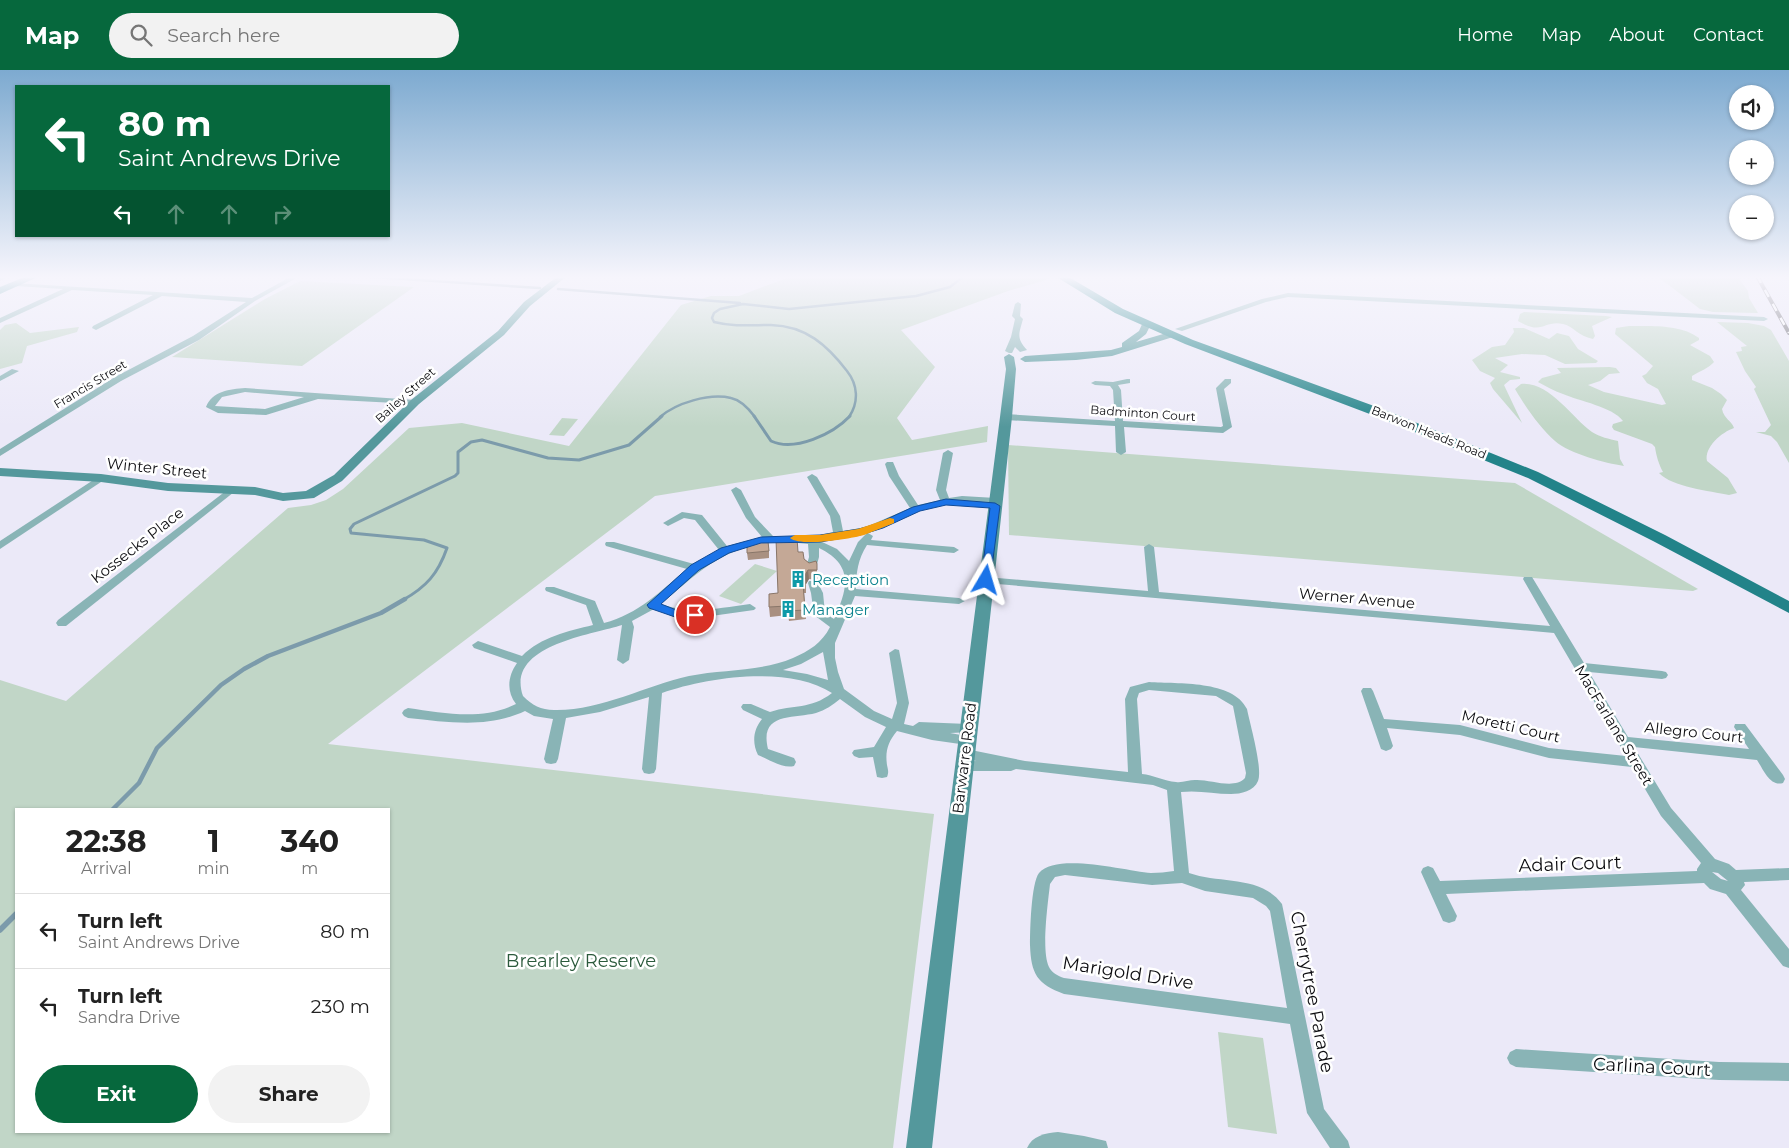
<!DOCTYPE html>
<meta charset="utf-8">
<style>
:root{--surface:#fff;--page:#f2f2f2;--text:#222;--muted:#767676;--line:#e0e0e0;--accent:#06683d}
body{margin:0;font-family:Montserrat,sans-serif;background:var(--page);color:var(--text);height:100vh;display:flex;flex-direction:column;font-size:19px;white-space:nowrap}
*{box-sizing:border-box;margin:0}
p{font-size:16px;color:var(--muted)}
.icon{flex:none;width:28px;height:28px;fill:none;stroke:currentColor;stroke-width:2;stroke-linecap:round;stroke-linejoin:round}
.map{position:relative;flex:1;overflow:hidden}
.side{position:absolute;left:15px;top:738px;width:375px;height:325px;display:flex;flex-direction:column;background:var(--surface);border-radius:0px;box-shadow:0 1px 4px #0004}
.side>*{flex:none}
.guide{position:absolute;left:15px;top:15px;width:375px;height:152px;border-radius:0px;box-shadow:0 1px 4px #0004;background:#06683d;color:#fff;overflow:hidden}
.buttons{position:absolute;left:1729px;top:15px;display:grid;gap:10px}
.buttons a{display:grid;place-items:center;width:45px;height:45px;border-radius:50%;background:var(--surface);box-shadow:0 1px 4px #0004;font-size:25px}
.pin{position:absolute;display:grid;place-items:center;width:42px;height:42px;color:#fff;margin:-21px;border:2px solid #fff;border-radius:50%;box-shadow:0 1px 5px #0007}
.me{position:absolute;width:55px;margin:-28px;rotate:7deg;stroke-linejoin:round;filter:drop-shadow(0 0 4px #0008)}
.turn{display:flex;align-items:center;gap:18px;height:105px;padding:0 20px;font-size:22px}
.turn .icon{width:65px;height:65px;stroke-width:2.5}
.turn b{display:block;font-size:35px;line-height:42px}
.lanes{display:flex;align-items:center;height:48px;padding:0 20px;background:#0003;justify-content:center;gap:25px;direction:ltr}
.lanes .off{opacity:.35}
.eta{display:flex;justify-content:space-evenly;align-items:center;height:85px;text-align:center}
.eta b{font-size:30px;font-weight:700;line-height:35px}
.action{display:flex;gap:10px;margin-top:auto;padding:10px 20px}
.action a{flex:1;height:58px;border-radius:30px;background:var(--accent);color:#fff;font-size:20px;font-weight:700;line-height:58px;text-align:center}
.action a+a{background:var(--page);color:var(--text)}
ul{padding:0;list-style:none}
li{display:flex;align-items:center;gap:15px;height:75px;padding:0 20px;border-top:1px solid var(--line)}
li div{flex:1}
li b{display:block;font-size:19px}
li em{font-style:normal}
header{display:flex;align-items:center;gap:30px;box-sizing:border-box;height:70px;padding:0 25px;background:var(--accent);color:#fff}
header strong{font-size:24px}
nav{display:flex;gap:28px;margin-inline-start:auto;font-size:18px}
.search{width:350px;height:45px;background:var(--page);display:flex;align-items:center;gap:12px;box-sizing:border-box;padding:0 18px;border-radius:28px;color:var(--muted);font-size:19px}
.map>svg:first-child{display:block}
</style>
<header>
<strong>Map</strong>
<div class="search"><svg class="icon" aria-label="search" viewBox="0 0 24 24"><circle cx="10" cy="10" r="6"/><path d="M15 15l6 6"/></svg>Search here</div>
<nav><a>Home</a><a>Map</a><a>About</a><a>Contact</a></nav>
</header>
<div class="map">
<svg width="1789" height="1078" viewBox="0 0 1789 1078">
<rect width="100%" height="100%" fill="#ebe9f8"/>
<g fill="#c1d6c7" fill-rule="evenodd">
<path d="M792 206H1045L1049 209 1008 221 901 260 935 297 897 348 912 370 988 356 987 372 655 426 328 674 934 744 893 1078H0V610L66 631 288 438 311 435 326 430 343 419 409 358 462 353 569 376 681 235 711 226H739ZM16 739H389V1061H16Z"/>
<path d="M1657 206H1737L1748 221 1749 228 1758 243 1713 242 1700 239Z"/>
<path d="M300 211 414 217 302 296 172 287 265 229Z"/>
<path d="M1524 242 1606 246 1612 247 1592 256 1595 266 1593 269C1578 266 1573 256 1563 254 1543 250 1543 266 1518 251L1520 244Z"/>
<path d="M1717 252 1748 253 1764 256 1771 260 1789 291V393L1777 372 1771 366 1756 362H1765L1771 355 1754 319 1756 317 1745 301 1736 282 1742 281 1741 277 1747 276Z"/>
<path d="M16 253 30 263 79 257 77 262 27 276 22 293 0 299V260L5 255Z"/>
<path d="M1629 256C1650 256 1681 254 1699 268V270L1690 275 1710 286 1714 292C1709 298 1700 301 1692 306V310L1712 318 1721 324 1727 330 1722 339C1724 349 1732 351 1734 358 1722 362 1704 377 1707 391L1728 408 1737 423 1729 425C1710 421 1672 417 1659 403L1663 402C1659 395 1656 385 1655 377L1652 374 1614 360 1612 357 1613 354 1623 351C1613 337 1579 331 1563 324 1554 321 1546 316 1538 312L1542 308 1561 303 1557 298 1610 297 1616 298 1620 303 1609 304 1600 311 1588 315 1604 322 1662 335 1666 334 1658 319 1647 313 1642 306 1646 304 1653 296 1615 264 1616 258Z"/>
<path d="M1513 258H1524L1549 269 1557 263 1569 266 1578 279 1598 291 1596 293 1565 294 1545 285 1522 284 1495 288 1508 295 1500 302 1520 307V309L1510 310 1504 315 1522 353 1493 319 1490 313 1495 308 1480 301 1472 290 1492 277 1505 275 1514 262Z"/>
<path d="M1521 314C1549 311 1571 347 1592 362 1600 367 1609 369 1618 371L1620 389 1624 396C1605 393 1570 384 1555 371 1540 358 1525 336 1515 319Z"/>
<path d="M562 348 578 349 564 366 549 365Z"/>
<path d="M1008 375 1515 413 1698 519 1693 521 1009 465Z"/>
<path d="M755 494 777 501 741 534 719 526Z"/>
<path d="M1218 962 1263 968 1277 1064 1228 1057Z"/>
</g>
<g fill="none" stroke-linecap="round" stroke-linejoin="round">
<g stroke="#7c9bab" stroke-width="2.5">
<path d="M358 206 540 218"/>
<path d="M558 219 740 233"/>
<path d="M660 347C676 333 709 323 731 328 741 330 749 339 755 347"/>
<path d="M849 347C859 332 858 315 847 301 827 275 806 256 771 255 752 255 734 257 714 252L712 248 714 243 720 239 743 234 789 239 916 226 950 217 964 206"/>
</g>
<g stroke="#7c9bab" stroke-width="3">
<path d="M754 346 771 371C795 382 833 364 850 346"/>
<path d="M403 530C426 517 438 504 447 478L424 470 351 463 350 459 354 454 455 406 458 403V382L471 372 482 370 548 388 579 390 629 375 662 346"/>
</g>
<path stroke="#7c9bab" stroke-width="4.5" d="M113 739 139 713 157 678 221 615 244 599 268 586 381 543 405 529"/>
<path stroke="#7c9bab" stroke-width="5.5" d="M0 860 16 844"/>
<g fill="#89b4b6" fill-rule="evenodd">
<path d="M10 206 0 211V207Z"/>
<path d="M292 206H300L255 231 199 270 121 311 0 386V379L115 307 193 266 246 232 162 226 96 260 92 258 93 256 153 225 72 220 0 253V248L63 219 16 216 13 214 14 213 252 228Z"/>
<path d="M1288 223 1764 247 1768 249 1764 251 1288 227 1266 232 1182 261 1175 259 1262 229Z"/>
<path d="M1018 232 1021 234 1020 246 1023 249C1019 264 1016 268 1027 280L1020 282 1015 277 1012 283H1009L1005 281 1011 267 1015 249 1012 246 1015 234Z"/>
<path d="M12 299 19 301 0 311V306Z"/>
<path d="M1127 309H1130V313L1118 315 1121 320 1123 351 1221 357 1223 356 1216 318 1225 309H1231V313L1224 319 1232 357 1223 363 1124 357 1126 382 1121 385 1116 382 1115 356 1006 350 1002 347 1006 344 1115 351 1113 320 1110 316 1095 315 1091 313 1095 311 1113 312Z"/>
<path d="M245 318 415 330 419 332 415 334 318 329 266 345 218 343 206 337C212 321 230 319 245 318ZM245 322 304 327 265 339 215 336 222 327Z"/>
<path d="M948 380 953 383 946 420 949 428 962 426 996 428 1001 431 996 434C969 432 944 432 919 441 902 448 886 458 868 463L873 466 871 470 954 477 959 480 954 483 867 475C858 489 856 503 856 519L959 528 965 531 959 534 855 526 835 573V588L838 602 844 619 874 641 892 649 897 633 889 583 895 579 899 580 909 633 904 654 913 656 919 652 968 654 973 656 974 659 973 662 950 663 972 667 974 670 972 673 967 675 932 670 897 661C888 672 885 681 887 695 888 700 889 702 887 707L882 708 877 707 873 687 859 688 854 686 852 683 854 680 874 677 886 657 865 647 840 629C833 635 825 640 816 643 793 649 759 642 768 679L794 688 796 692 794 696C783 699 768 689 758 685 752 673 753 660 762 649L743 640 741 637 743 634H751L770 642C794 634 810 640 832 623 789 595 707 607 662 623L656 699 654 703 649 704 644 703 642 699 649 627 600 642 566 648 558 689 556 693 551 694 546 693 544 689 553 649 534 646 525 641C487 659 448 652 408 648L404 646 402 643 404 640 408 638C444 643 482 651 516 634 506 621 508 606 517 593L474 578 472 575 478 571 522 586C541 567 568 561 593 555L586 535 546 521 545 519 546 517H554L595 531 604 553C639 544 660 521 687 499L606 476 605 474 606 472H614L694 494 719 480 695 450 684 448 668 456 663 453 682 442 702 445 727 476 762 467 746 448 731 420 736 417 741 420 755 447 773 466 807 468 833 462 830 446 807 407 812 404 817 407 840 446 843 461 866 457 910 438 889 406 885 394 887 392H893L899 406 918 435 940 430 936 420 943 383ZM867 463 858 472 849 491 837 479 820 471 839 469ZM779 471 808 474 809 487 806 498 811 501 816 498 819 487V478C854 495 848 518 834 549L825 543 823 523 817 511H809L808 513 811 523 814 545 830 557C822 573 809 581 793 588 760 602 723 599 689 606 644 616 601 641 554 640 541 640 532 635 523 626 505 575 592 565 622 555L617 590 623 594 629 590 634 557 632 551 654 539 674 547 690 549 754 540 756 538 750 534C719 538 691 545 661 534 702 499 723 477 779 471ZM823 582 828 610 807 604 783 600 801 594Z"/>
<path d="M101 405 106 408 104 410 0 479V471Z"/>
<path d="M231 417 236 420 234 422 66 556H58L56 553 58 550Z"/>
<path d="M1149 474 1154 477 1159 522 1550 556 1523 509 1524 507H1532L1584 593 1662 601 1666 602 1668 605 1666 608 1662 609 1589 602 1628 667 1749 679 1734 657 1735 654H1745L1783 705 1785 709 1783 713C1770 717 1763 699 1757 690L1634 677 1671 738 1715 789 1729 794 1736 800 1789 798V810L1744 812 1745 815 1741 820 1789 879V898L1783 896 1726 824 1710 819 1704 813 1446 824 1457 846 1455 851 1449 853 1443 851 1421 802 1423 798 1428 796 1433 798 1440 811 1697 801V799L1701 793 1661 746 1632 697 1549 688 1460 665 1387 658 1393 676 1391 679 1386 681 1381 679 1361 621 1363 618H1371L1373 621 1384 649 1460 655 1549 678 1626 686 1554 563 986 513 981 510 986 507 1148 521 1144 477ZM1712 802 1718 803 1728 811 1721 809Z"/>
<path d="M1149 612C1178 614 1233 610 1247 639 1250 654 1263 699 1258 711 1254 721 1241 724 1231 724 1214 724 1199 720 1181 722L1189 803C1220 814 1261 805 1282 834L1324 1039 1348 1071 1350 1078H1330L1307 1043 1290 954 1064 924C1037 914 1031 904 1030 875 1030 862 1031 813 1039 803 1056 782 1126 801 1151 803 1159 803 1166 802 1174 801L1167 720 1153 715 1016 699 1011 701H964L959 700 957 696 959 692 976 691 961 687 959 684 961 681 966 679 1025 691 1128 702 1125 629 1130 617ZM1149 620 1216 626 1233 636 1246 703 1245 708C1234 720 1210 709 1195 710 1189 710 1182 713 1176 712 1164 711 1153 705 1142 704L1137 629 1139 623ZM1065 805 1152 815 1182 813 1205 821 1253 828 1266 836 1270 841 1287 938 1064 908C1058 906 1051 902 1049 897 1041 881 1048 833 1050 814L1055 807Z"/>
<path d="M1516 979 1719 992 1789 993V1011L1719 1010 1516 997 1510 994 1507 988 1510 982Z"/>
<path d="M1058 1062 1084 1066 1106 1071 1108 1078H1027C1032 1066 1045 1063 1058 1062Z"/>
</g>
<g fill="#54989c" fill-rule="evenodd">
<path d="M558 206H567L530 236 504 265 419 334 342 411 314 428 283 431 255 425 168 421 101 412 0 406V398L101 404 168 413 255 417 283 423 306 421 334 405 411 330 498 261 524 232Z"/>
<path d="M1146 251 1151 254 1146 264 1136 272 1170 262 1175 265 1173 267 1112 286 1076 290 1025 292 1020 289 1025 286 1111 280 1122 277V273L1139 261 1143 252Z"/>
<path d="M1009 284 1014 287 1016 299 1012 347 932 1078H906L1000 347 1006 299 1004 287Z"/>
</g>
<g fill="#228389" fill-rule="evenodd">
<path d="M27 206H40L0 224V217Z"/>
<path d="M1055 206H1067L1123 239 1193 270 1385 340 1538 402 1665 465 1789 531V543L1653 471 1528 408 1375 346 1185 274 1115 243Z"/>
</g>
<g stroke="#5b5b62" stroke-width="4">
<path id="rail" d="M1757 206 1789 263"/>
</g>
<use href="#rail" stroke="#fff" stroke-width="2.5" stroke-dasharray="8" stroke-linecap="butt"/>
</g>
<g fill="#a99081">
<path d="M769 479V488L748 490 747 483Z"/>
<path d="M798 482 804 489 809 493 816 491 818 510 809 509 806 514V523H804L806 549 789 551 788 545 770 547 769 537 778 523Z"/>
</g>
<path fill="#897669" d="M808 500 809 509 806 514 805 505Z"/>
<g fill="#c4a896" stroke="#897669">
<path d="M797 468 798 482H803L804 489 809 493 816 491 817 494V500H808L805 505 806 513H803L805 540 788 541 787 536 769 537V524L778 523 776 469Z"/>
<path d="M768 471 769 481 747 483V473Z"/>
</g>
<linearGradient id="sky" x2="0" y2="1"><stop stop-color="#7daad0"/><stop offset="0.58" stop-color="#f6f5fc"/><stop offset="1" stop-color="#f6f5fc" stop-opacity="0"/></linearGradient>
<rect width="1789" height="357" fill="url(#sky)"/>
<path fill="#1a73e8" stroke="#114b97" d="M946 429 995 433 1000 436 990 512 986 513 981 510 990 438 946 435 920 441 883 458 860 465 820 472 761 473 729 483 699 500 661 534 679 541 699 543 700 545 699 548H678L649 538 647 535 691 495 721 478 761 467 820 465 859 459 876 454 913 437Z"/>
<path fill="#f59e0b" d="M890 448 894 449V453C884 457 874 461 864 465 850 469 800 477 790 468L795 465H820L858 459Z"/>
<defs>
<g id="building-bare" transform="scale(1.35)"><path d="M-4-6H4V6H1V3H-1V6H-4ZM-2.5-4.3h1.7v1.8h-1.7ZM.8-4.3h1.7v1.8H.8ZM-2.5-1h1.7V.8h-1.7ZM.8-1h1.7V.8H.8Z" fill="#0f9aa8" stroke="#fff" stroke-width="2.5" paint-order="stroke"/></g>
</defs>
<g fill-rule="evenodd">
<use href="#building-bare" x="798" y="509"/>
<use href="#building-bare" x="788" y="539"/>
</g>
<g text-anchor="middle" dominant-baseline="central" stroke-width="5" stroke-linejoin="round" paint-order="stroke">
<g font-size="12" fill="#0c0c10" stroke="#fff">
<text transform="translate(90 314) rotate(-31)">Francis Street</text>
<text transform="translate(405 325) rotate(-42)">Bailey Street</text>
<text transform="translate(1143 343) rotate(4)">Badminton Court</text>
<text transform="translate(1429 362) rotate(22)">Barwon Heads Road</text>
</g>
<g font-size="15" fill="#0c0c10" stroke="#fff">
<text transform="translate(157 398) rotate(6)">Winter Street</text>
<text transform="translate(137 475) rotate(-38)">Kossecks Place</text>
<text transform="translate(1357 528) rotate(5)">Werner Avenue</text>
<text transform="translate(1614 655) rotate(59)">MacFarlane Street</text>
<text transform="translate(1511 656) rotate(13)">Moretti Court</text>
<text transform="translate(1694 662) rotate(6)">Allegro Court</text>
<text transform="translate(964 688) rotate(-83)">Barwarre Road</text>
</g>
<g font-size="15" fill="#0d838f" stroke="#fff" text-anchor="start">
<text x="812" y="509">Reception</text>
<text x="802" y="539">Manager</text>
</g>
<g font-size="18" fill="#0c0c10" stroke="#fff">
<text transform="translate(1570 794) rotate(-2)">Adair Court</text>
<text transform="translate(1128 903) rotate(9)">Marigold Drive</text>
<text transform="translate(1312 922) rotate(79)">Cherrytree Parade</text>
<text transform="translate(1652 997) rotate(3)">Carlina Court</text>
</g>
<g font-size="18" fill="#2b5a3c" stroke="#fff">
<text x="581" y="891">Brearley Reserve</text>
</g>
</g>
</svg>
<div class="buttons">
<a><svg class="icon" aria-label="sound" viewBox="0 0 24 24"><path d="M4 9h4l5-4v14l-5-4H4zM17 9q2 3 0 6"/></svg></a>
<a>+</a>
<a>−</a>
</div>
<div class="pin" style="left:695px;top:545px;background:#d93025"><svg class="icon" aria-label="arrive" viewBox="0 0 24 24"><path d="M6 21V4h12l-3 4 3 4H6"/></svg></div>
<svg class="me" style="left:986px;top:510px" viewBox="-20 -20 40 40"><path d="M0-17L14 15 0 8-14 15z" fill="#1a73e8" stroke="#fff" stroke-width="4"/></svg>
<div class="guide">
<div class="turn"><svg class="icon" aria-label="left" viewBox="0 0 24 24"><path d="M17 20v-9H6M10 6l-5 5 5 5"/></svg><div><b>80 m</b>Saint Andrews Drive</div></div>
<div class="lanes"><svg class="icon" aria-label="left" viewBox="0 0 24 24"><path d="M17 20v-9H6M10 6l-5 5 5 5"/></svg><svg class="icon off" aria-label="ahead" viewBox="0 0 24 24"><path d="M12 20V5M6 11l6-6 6 6"/></svg><svg class="icon off" aria-label="ahead" viewBox="0 0 24 24"><path d="M12 20V5M6 11l6-6 6 6"/></svg><svg class="icon off" aria-label="right" viewBox="0 0 24 24"><path d="M7 20v-9h11M14 6l5 5-5 5"/></svg></div>
</div>
<section class="side">
<div class="eta">
<div><b>22:38</b><p>Arrival</p></div>
<div><b>1</b><p>min</p></div>
<div><b>340</b><p>m</p></div>
</div>
<ul>
<li><svg class="icon" aria-label="left" viewBox="0 0 24 24"><path d="M17 20v-9H6M10 6l-5 5 5 5"/></svg><div><b>Turn left</b><p>Saint Andrews Drive</p></div><em>80 m</em></li>
<li><svg class="icon" aria-label="left" viewBox="0 0 24 24"><path d="M17 20v-9H6M10 6l-5 5 5 5"/></svg><div><b>Turn left</b><p>Sandra Drive</p></div><em>230 m</em></li>
</ul>
<div class="action"><a>Exit</a><a>Share</a></div>
</section>
</div>
